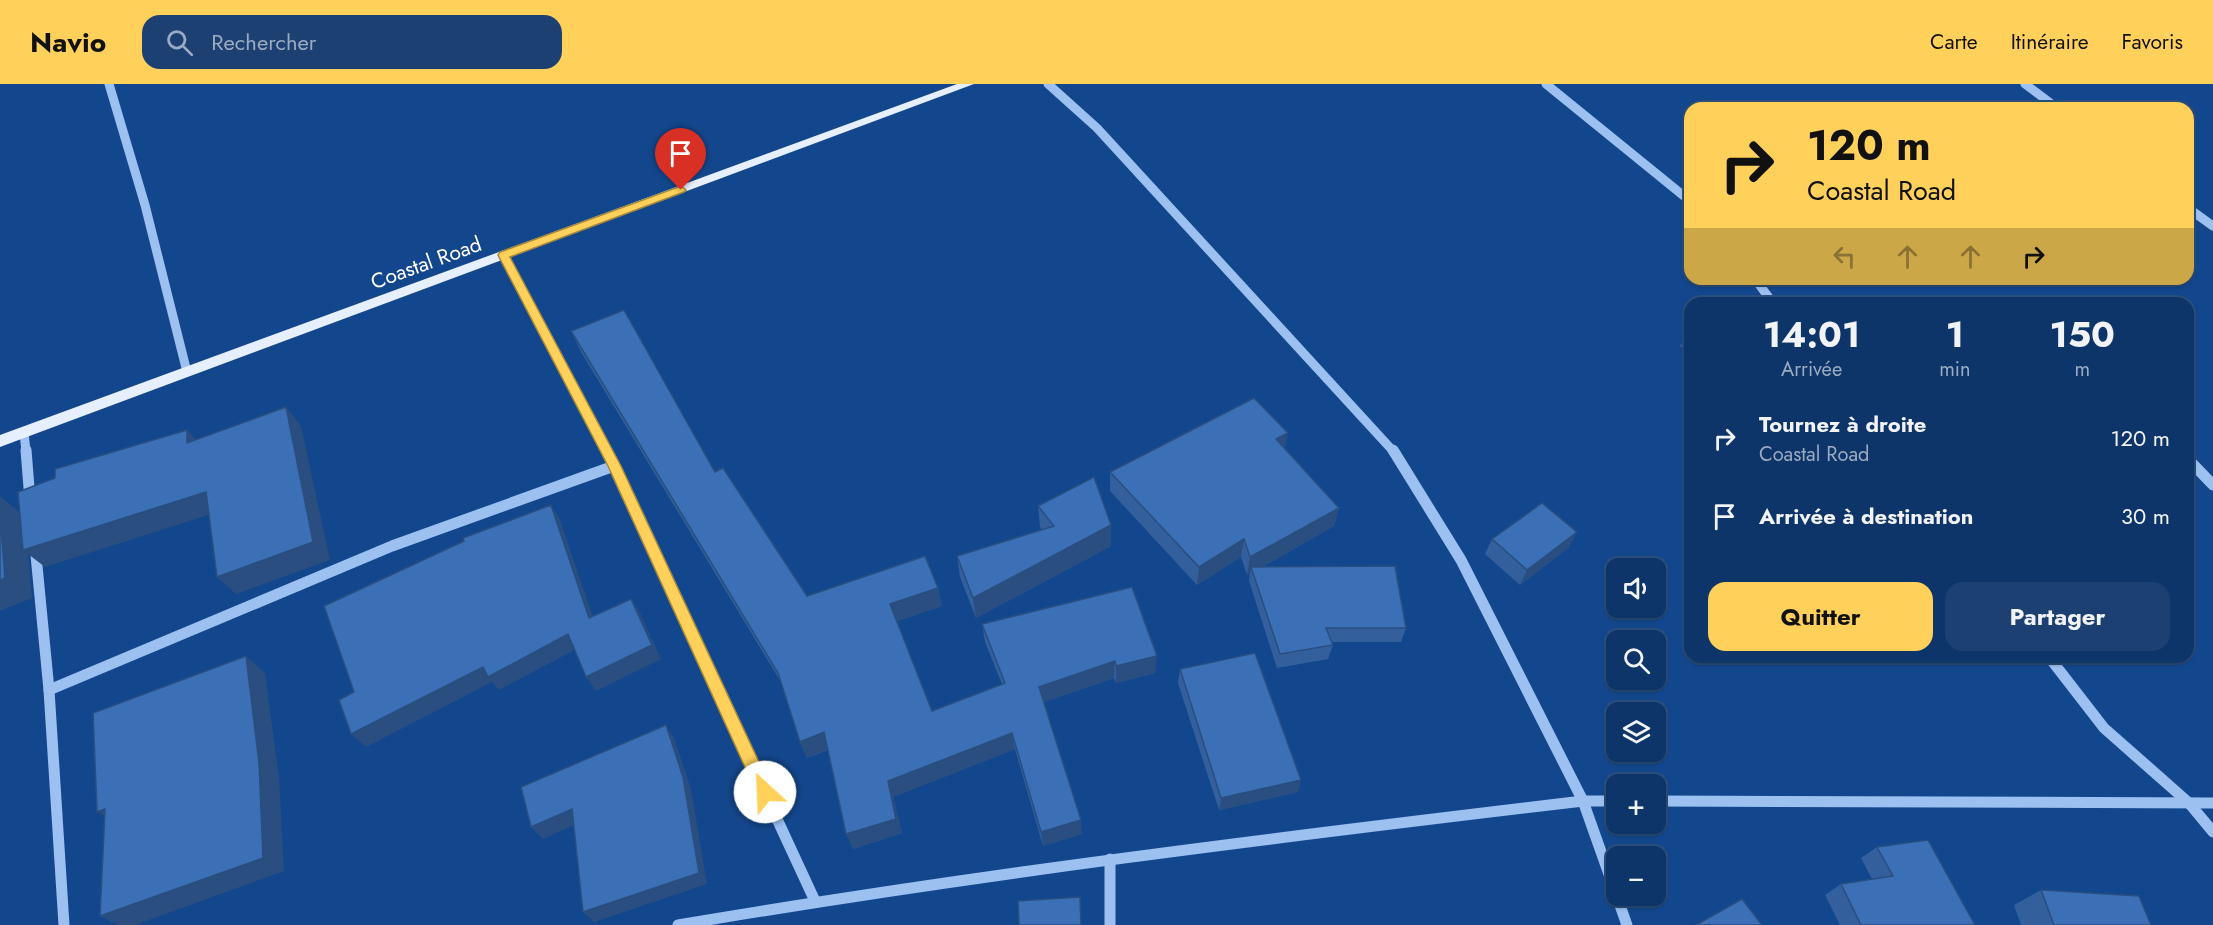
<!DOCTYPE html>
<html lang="fr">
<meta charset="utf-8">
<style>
:root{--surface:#0e356a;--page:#1c4072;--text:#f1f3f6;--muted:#9babc1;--line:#2e507e;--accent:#ffd15b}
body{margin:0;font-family:Jost,sans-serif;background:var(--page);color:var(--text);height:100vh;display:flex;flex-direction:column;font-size:22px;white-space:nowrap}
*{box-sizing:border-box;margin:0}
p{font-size:20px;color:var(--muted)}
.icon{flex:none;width:33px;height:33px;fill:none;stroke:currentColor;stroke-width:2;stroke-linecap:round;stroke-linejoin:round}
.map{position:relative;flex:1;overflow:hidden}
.sheet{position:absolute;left:1684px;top:213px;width:510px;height:366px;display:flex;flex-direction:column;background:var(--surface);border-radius:18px;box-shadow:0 2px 4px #0004,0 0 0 2px var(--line)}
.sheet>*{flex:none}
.hud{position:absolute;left:1684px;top:18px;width:510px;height:183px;border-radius:18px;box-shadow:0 2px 4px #0004,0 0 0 2px var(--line);background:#ffd15b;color:#111;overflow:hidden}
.buttons{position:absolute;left:1606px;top:474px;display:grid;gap:12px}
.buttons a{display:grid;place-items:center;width:60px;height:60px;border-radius:12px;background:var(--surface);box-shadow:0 2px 4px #0004,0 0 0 2px var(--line);font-size:30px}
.pin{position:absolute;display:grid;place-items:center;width:51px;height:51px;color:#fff;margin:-62px -26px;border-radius:50% 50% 50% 0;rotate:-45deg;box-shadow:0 0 6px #0007}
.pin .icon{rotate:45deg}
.me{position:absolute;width:66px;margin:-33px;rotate:335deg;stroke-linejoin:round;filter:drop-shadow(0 0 4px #0008)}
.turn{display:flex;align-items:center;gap:21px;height:126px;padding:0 24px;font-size:27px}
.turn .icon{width:78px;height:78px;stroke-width:2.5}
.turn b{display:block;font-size:42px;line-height:51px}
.lanes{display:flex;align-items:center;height:57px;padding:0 24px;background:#0003;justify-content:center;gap:30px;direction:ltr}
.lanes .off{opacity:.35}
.eta{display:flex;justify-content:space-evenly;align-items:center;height:102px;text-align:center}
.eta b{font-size:36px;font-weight:700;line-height:42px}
.button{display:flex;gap:12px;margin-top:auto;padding:12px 24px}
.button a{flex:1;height:69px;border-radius:18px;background:var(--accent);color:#111;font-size:24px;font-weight:700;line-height:69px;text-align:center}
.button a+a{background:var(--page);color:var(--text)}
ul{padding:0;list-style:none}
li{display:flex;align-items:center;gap:18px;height:78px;padding:0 24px}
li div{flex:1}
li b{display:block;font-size:22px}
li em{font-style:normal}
header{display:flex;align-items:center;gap:36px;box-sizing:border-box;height:84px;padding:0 30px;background:var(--accent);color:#111}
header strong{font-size:28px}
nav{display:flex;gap:33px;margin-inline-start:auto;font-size:21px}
.search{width:420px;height:54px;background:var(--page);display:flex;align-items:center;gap:15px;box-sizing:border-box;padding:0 21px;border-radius:18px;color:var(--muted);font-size:22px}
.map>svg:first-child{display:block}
</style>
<header>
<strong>Navio</strong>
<div class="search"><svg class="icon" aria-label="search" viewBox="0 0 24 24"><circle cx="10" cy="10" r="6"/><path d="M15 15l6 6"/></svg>Rechercher</div>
<nav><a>Carte</a><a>Itinéraire</a><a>Favoris</a></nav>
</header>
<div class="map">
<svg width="2213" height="841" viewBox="0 0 2213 841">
<rect width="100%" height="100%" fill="#13478d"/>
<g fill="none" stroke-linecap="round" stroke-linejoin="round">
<g stroke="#9cc1f1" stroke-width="9">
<path d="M109 0 145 121 187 288"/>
<path d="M1048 0 1097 44 1394 368"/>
<path d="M1546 0 1690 117"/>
<path d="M2025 0 2057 24"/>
<path d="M2188 124 2213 142"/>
<path d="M504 171 607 368"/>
<path d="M1755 195 1773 219"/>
<path d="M24 348 26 368"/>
</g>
<g stroke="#9cc1f1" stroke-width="11">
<path d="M26 366 30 416"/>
<path d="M606 366 815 817"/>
<path d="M1393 366 1461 476 1583 717 1627 841"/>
<path d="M2188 375 2213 401"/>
<path d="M35 461 49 606 64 841"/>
<path d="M2049 573 2104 644 2189 719 2213 748"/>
<path d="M49 606 392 462 614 382"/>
<path d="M1656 717 2213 719"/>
<path d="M1110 775V841"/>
<path d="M678 841C978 790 1280 753 1583 717H1617"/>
</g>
<path fill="#e5efff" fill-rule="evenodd" d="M957 0H974L0 363V351Z"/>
</g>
<g fill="#33609d">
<path d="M1690 245V270L1680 262 1689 246Z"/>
<path d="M571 247 715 388 807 512 938 504 942 522 897 537 932 627 1002 600 985 558 982 540 1155 589 1116 599 1114 594 1044 618 1082 750 1043 762 1015 665 893 713 902 749 853 765 828 666 807 674 800 658 781 598 581 268Z"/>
<path d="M1285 365 1339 424 1334 442 1262 483 1406 544 1401 558H1331L1333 561 1328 575 1277 584 1249 497 1250 489 1247 491 1241 473 1197 501 1110 407V388Z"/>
<path d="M1038 422 1111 441V462L976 534 960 493 957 472 1042 446 1040 443Z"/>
<path d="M1492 455 1569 463 1520 501 1485 470Z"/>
<path d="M1180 585 1298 708 1219 726 1178 599Z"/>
<path d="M1877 763 1975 841H1840L1825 811 1841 800 1872 795 1861 774Z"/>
<path d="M2041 806 2151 841H2021L2014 821Z"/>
</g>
<g fill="#294e7f">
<path d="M286 323 301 342 330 476 236 510 217 493Z"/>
<path d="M187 346 204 364 187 359Z"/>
<path d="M1288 349 1284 369 1276 355Z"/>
<path d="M206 408 224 426 45 483 28 470 32 514 0 527V412L24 432Z"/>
<path d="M551 421 560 436 598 548 589 534Z"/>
<path d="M1339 424 1334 442 1253 488 1251 483 1250 489 1247 491 1250 473Z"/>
<path d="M1111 441V462L976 534 973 514Z"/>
<path d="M1577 448 1569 463 1520 501 1527 486Z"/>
<path d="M1244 455 1241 473 1197 501 1199 483Z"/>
<path d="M938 504 942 522 895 538 890 520Z"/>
<path d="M631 515 640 529 661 575 596 607 586 593Z"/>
<path d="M568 550 578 564 499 606 492 598 366 663 351 650 483 583Z"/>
<path d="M246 572 265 589 279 694 284 787 135 841H118L100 832Z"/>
<path d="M1157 572 1155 589 1116 599V582Z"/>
<path d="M1115 577 1114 594 1041 619 1039 603Z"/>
<path d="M666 641 674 654 691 705 707 800 594 838 583 828Z"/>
<path d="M824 648 831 664 807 674 800 658Z"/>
<path d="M1012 649 1015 665 893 713 902 749 853 765 846 750 888 697Z"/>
<path d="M1301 696 1298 708 1219 726 1221 714Z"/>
<path d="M105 725 122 742 97 728Z"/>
<path d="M572 725 583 737 543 755 531 743Z"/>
<path d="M1081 736 1082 750 1043 762 1041 748Z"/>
</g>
<g fill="#3b70b6" stroke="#294e7f" stroke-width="1.5">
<path d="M624 226 715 388 723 384 807 512 925 472 938 504 890 520 932 627 1005 599 982 540 1132 503 1157 572 1116 582 1115 577 1039 603 1081 736 1041 748 1012 649 888 697 896 735 846 750 824 648 800 658 778 589 571 247Z"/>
<path d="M1254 314 1288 349 1276 355 1339 424 1250 473 1244 455 1199 483 1110 388Z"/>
<path d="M286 323 313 458 217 493 206 408 23 466 18 408 55 394V385L187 346V359Z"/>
<path d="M1094 393 1111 441 973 514 957 472 1054 442 1038 422Z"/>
<path d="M1542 419 1577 448 1527 486 1492 455Z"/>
<path d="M551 421 589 534 631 515 652 561 586 593 568 550 488 593 483 583 351 650 339 616 354 608 324 522 464 457 463 454Z"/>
<path d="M0 431 5 494 0 496Z"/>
<path d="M1395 482 1406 544H1326L1333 561 1280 570 1251 483Z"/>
<path d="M1255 569 1301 696 1221 714 1180 585Z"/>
<path d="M246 572 259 679 263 774 100 832 105 725 97 728 93 629Z"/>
<path d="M666 641 683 693 699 789 583 828 572 725 531 743 521 703Z"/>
<path d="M1928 756 1975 841H1861L1841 800 1893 792 1877 763Z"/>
<path d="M2041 806 2139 812 2151 841H2054Z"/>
<path d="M1080 813 1081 841H1019L1018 817Z"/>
<path d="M1742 815 1762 841H1696Z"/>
</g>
<path fill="#ffd15b" stroke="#a6883b" stroke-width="1.5" d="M681 102 686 106 684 108 510 173 621 382 773 708 770 714 765 716 759 714 608 382 498 171 500 168Z"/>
<g text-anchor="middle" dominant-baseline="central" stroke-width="6" stroke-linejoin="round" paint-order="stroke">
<g font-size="21" fill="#fff" stroke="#13478d">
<text transform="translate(426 179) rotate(-20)">Coastal Road</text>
</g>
</g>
</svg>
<div class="buttons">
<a><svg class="icon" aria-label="sound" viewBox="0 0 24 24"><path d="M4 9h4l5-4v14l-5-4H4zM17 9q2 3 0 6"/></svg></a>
<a><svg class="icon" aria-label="search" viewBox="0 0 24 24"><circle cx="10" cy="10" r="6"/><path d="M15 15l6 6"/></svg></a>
<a><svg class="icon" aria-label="layers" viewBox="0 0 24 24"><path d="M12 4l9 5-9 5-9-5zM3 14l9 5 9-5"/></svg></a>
<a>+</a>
<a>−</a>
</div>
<div class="pin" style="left:681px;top:106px;background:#d93025"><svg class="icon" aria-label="arrive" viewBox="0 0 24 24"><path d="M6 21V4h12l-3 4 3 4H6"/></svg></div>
<svg class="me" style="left:765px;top:708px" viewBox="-20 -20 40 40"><circle r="19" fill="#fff"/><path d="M0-13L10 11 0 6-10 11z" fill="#ffd15b"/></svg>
<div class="hud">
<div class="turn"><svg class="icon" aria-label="right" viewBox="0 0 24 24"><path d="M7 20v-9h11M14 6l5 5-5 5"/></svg><div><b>120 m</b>Coastal Road</div></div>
<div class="lanes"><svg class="icon off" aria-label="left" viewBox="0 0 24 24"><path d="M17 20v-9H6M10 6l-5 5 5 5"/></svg><svg class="icon off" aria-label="ahead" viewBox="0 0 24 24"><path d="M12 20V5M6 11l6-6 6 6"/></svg><svg class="icon off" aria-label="ahead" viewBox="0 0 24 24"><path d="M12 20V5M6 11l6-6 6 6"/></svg><svg class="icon" aria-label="right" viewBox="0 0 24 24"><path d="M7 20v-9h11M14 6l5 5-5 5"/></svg></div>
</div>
<section class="sheet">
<div class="eta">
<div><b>14:01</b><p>Arrivée</p></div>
<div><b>1</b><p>min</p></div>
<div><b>150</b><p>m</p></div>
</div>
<ul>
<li><svg class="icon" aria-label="right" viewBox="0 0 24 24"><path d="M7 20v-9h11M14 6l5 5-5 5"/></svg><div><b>Tournez à droite</b><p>Coastal Road</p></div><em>120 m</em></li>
<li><svg class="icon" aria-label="arrive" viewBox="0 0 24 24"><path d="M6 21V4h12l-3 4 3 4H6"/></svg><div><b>Arrivée à destination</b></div><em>30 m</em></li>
</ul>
<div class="button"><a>Quitter</a><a>Partager</a></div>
</section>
</div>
